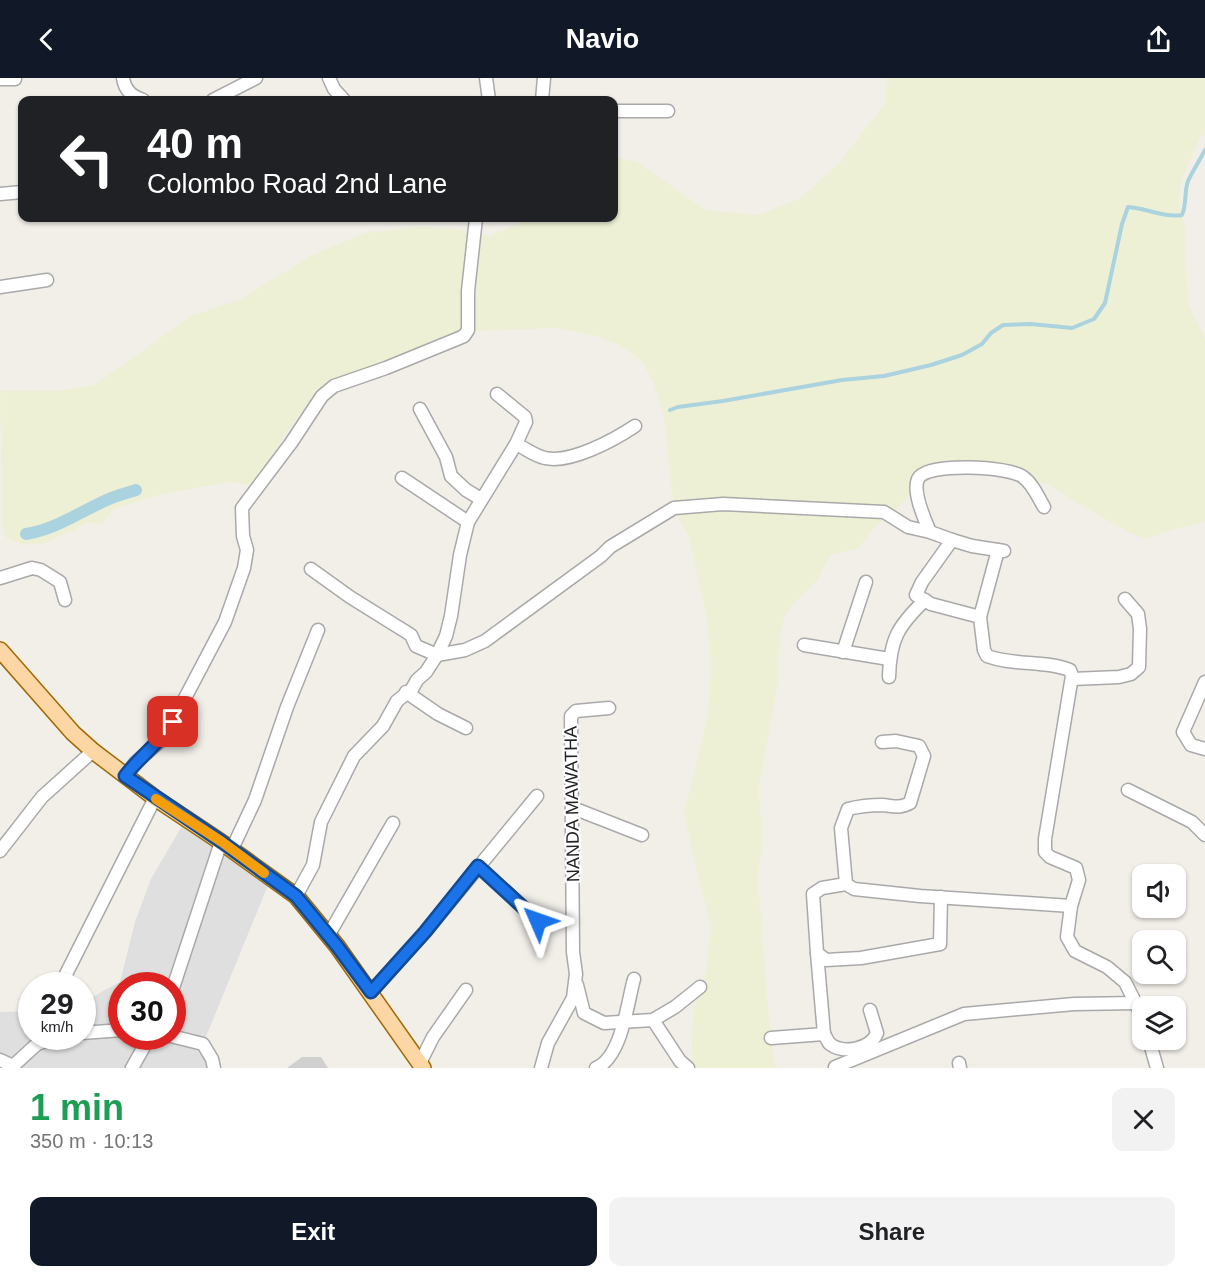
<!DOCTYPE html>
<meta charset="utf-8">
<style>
:root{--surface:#fff;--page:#f2f2f2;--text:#202124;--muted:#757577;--accent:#111827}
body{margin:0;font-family:Arial,sans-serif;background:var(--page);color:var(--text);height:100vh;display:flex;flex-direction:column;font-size:22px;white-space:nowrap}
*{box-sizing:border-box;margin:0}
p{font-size:20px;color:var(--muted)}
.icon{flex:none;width:33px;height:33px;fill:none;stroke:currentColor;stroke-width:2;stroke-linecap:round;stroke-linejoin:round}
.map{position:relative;height:990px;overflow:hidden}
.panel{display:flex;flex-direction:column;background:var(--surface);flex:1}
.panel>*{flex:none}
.guide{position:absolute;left:18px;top:18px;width:600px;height:126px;border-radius:12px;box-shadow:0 2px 4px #0004;background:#202124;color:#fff;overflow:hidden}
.controls{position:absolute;left:1132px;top:786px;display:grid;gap:12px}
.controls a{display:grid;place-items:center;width:54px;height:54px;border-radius:12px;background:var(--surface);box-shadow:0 2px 4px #0004;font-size:30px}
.speed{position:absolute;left:18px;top:894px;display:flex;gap:12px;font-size:30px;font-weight:700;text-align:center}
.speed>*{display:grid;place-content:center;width:78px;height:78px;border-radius:50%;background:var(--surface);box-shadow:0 2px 4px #0004;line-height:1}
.speed small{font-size:15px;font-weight:400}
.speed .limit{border:9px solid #d22;background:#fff;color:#111}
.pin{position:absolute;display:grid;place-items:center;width:51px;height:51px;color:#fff;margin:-26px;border-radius:12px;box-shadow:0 3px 9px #0006}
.me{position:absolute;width:66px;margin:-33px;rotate:313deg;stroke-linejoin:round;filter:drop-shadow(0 0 4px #0008)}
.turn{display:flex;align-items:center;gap:21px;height:126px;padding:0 30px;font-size:27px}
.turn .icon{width:78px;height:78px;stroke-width:2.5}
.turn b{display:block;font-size:42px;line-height:51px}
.round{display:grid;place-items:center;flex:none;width:63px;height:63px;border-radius:12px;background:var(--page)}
.summary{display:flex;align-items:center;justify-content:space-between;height:102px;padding:0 30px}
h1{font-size:36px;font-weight:600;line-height:45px;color:#1e9e55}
.primary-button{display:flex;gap:12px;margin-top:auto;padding:12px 30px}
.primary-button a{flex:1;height:69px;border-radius:12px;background:var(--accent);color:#fff;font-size:24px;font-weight:600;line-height:69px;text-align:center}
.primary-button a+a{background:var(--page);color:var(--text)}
header{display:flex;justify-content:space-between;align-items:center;height:78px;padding:0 30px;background:var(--accent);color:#fff;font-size:27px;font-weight:600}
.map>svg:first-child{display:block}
</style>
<header><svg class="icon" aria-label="back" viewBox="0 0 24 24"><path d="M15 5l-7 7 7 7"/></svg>Navio<svg class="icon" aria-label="share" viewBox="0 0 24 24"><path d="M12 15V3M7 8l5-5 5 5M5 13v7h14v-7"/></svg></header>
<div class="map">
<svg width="1205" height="990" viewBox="0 0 1205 990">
<rect width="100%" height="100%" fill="#f2efe9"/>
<path fill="#e0dfdf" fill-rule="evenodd" d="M186 741 271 800 203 966 210 990H0V934L31 933 32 958H82L83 924 120 904 135 844 151 801ZM122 908H172V958H122Z"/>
<path fill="#d0d0d0" d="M302 979H321L328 990H287Z"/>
<path fill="#eef0d5" d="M887 0H1205V53L1200 59 1181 103 1179 124 1185 147 1188 225 1205 261V444L1175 451 1145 461 1128 454 1074 423 1048 406 972 389 933 388 902 426 876 448 858 471 831 476 817 502 794 525 785 538 780 561 776 618 759 709 762 761 758 803 769 939 774 983 777 990H691L693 933 706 890 711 847 696 792 684 736 708 635 711 583 706 537 689 460 674 430 663 334 654 306 641 282 617 266 592 257 558 250 477 253 441 263 320 314 294 344 251 408 231 404 162 416 115 431 101 446 87 445 70 454 44 465 24 467 6 460 2 448 0 313H56L94 307 191 238 240 221 310 178 365 155 417 149 455 151 490 158 530 140H614V79L637 84 706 132 759 137 800 120 840 84 885 25Z"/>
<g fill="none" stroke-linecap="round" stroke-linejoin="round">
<path stroke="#aad3df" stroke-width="4" d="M670 332 678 329 723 323 842 302 884 298 931 287 962 277 982 266 991 255 1003 247 1031 246 1072 250 1094 241 1105 225 1122 146 1128 129C1146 130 1164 140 1182 137 1187 126 1184 114 1188 103 1193 92 1200 82 1205 72"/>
<path stroke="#aad3df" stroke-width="12" d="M26 456C57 451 81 433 109 421 118 417 127 415 136 412"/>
<g stroke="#a9a9a9" stroke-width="15">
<g id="minor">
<path d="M123 0C125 13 132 18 143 22"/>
<path d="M329 0 334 11 344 22"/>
<path d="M486 0 489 22"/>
<path d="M0 1H15"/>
<path d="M213 22 256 0"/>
<path d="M542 22 544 0"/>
<path d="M614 33H668"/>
<path d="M0 116 22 114"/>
<path d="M0 209 47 202"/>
<path d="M497 316 525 339 526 344 516 366"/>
<path d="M420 331 446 379 451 398 466 412 481 421"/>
<path d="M402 400 468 444"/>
<path d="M1044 429C1038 419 1033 406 1023 399 1010 388 925 384 918 401 912 414 925 442 930 454L952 462 922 504 916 517 931 526 980 539 984 572 987 578C1014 588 1044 582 1070 592L1072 598 1045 761V774L1050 779 1076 790 1079 802 1071 828 1067 859 1075 873 1107 889 1125 904 1143 940"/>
<path d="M952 462 972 468 1004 473"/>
<path d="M311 491 350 519 411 557 416 568 437 577 465 572 485 563 601 478 610 469 674 430 723 426 884 434 908 449 930 454"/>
<path d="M0 500 32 490 41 492 60 504 65 522"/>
<path d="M980 539 998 472"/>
<path d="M804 567 889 581"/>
<path d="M843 574 866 504"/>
<path d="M889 599C890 561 898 548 925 522"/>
<path d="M1072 601 1119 599 1131 596 1139 589 1140 551 1138 536 1125 521"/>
<path d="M1205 604 1183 654 1191 667 1205 671"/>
<path d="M406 614 438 636 466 650"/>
<path d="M882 664 896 663 919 668 924 678 910 725C898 731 894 728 882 727 870 727 860 728 848 731L841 750 846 806 854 811 920 818 1071 828"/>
<path d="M125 698 135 685 164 660 225 544 244 490 247 472 243 458 242 430 291 365 322 318 334 308 386 290 457 261 464 258 468 252V213L476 140"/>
<path d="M1128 712 1192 744 1205 757"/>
<path d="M573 730 642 757"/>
<path d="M232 771 255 722 287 629 318 552"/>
<path d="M0 773 42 719 93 673"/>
<path d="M478 788 538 843"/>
<path d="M846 806 822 810 813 816 817 875 826 882 861 880 940 866 941 819"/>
<path d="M296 818 313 787 321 744 354 678 383 648 397 623 412 611 417 602 426 594 437 577 446 558 451 538 460 477 468 444 516 366C525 370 535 378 545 380 570 386 614 362 635 348"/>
<path d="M328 858 393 745"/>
<path d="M577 907 584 935 604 945 653 942 675 929 700 909"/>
<path d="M60 908 155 720"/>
<path d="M172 913 221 764"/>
<path d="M371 914 425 854 537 718"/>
<path d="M653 942 680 983 688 990"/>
<path d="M82 955 122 952"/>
<path d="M824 956C826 959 827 962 829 965 842 977 871 971 877 955L870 932"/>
<path d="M171 958 203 966 212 981 214 990"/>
<path d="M771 960 824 956 817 875"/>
<path d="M1149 962 1157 990"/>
<path d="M0 982 13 988 12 990"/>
<path d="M420 985 433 959 466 912"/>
<path d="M959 985 960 990"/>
<path d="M13 988 37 966 60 958"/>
<path d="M835 989 964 936 1074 926 1137 925"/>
<path d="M132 990 150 958"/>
<path d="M541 990 548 965 573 920 576 896 573 874 571 638 576 633 609 630"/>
<path d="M596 990C622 979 627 926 634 901"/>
</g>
</g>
<g stroke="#a06b00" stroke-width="18">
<path id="major" d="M0 572 73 655 93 673 155 720 221 764 296 818 337 868 423 990"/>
</g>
<use href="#minor" stroke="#fff" stroke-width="12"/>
<use href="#major" stroke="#fcd6a4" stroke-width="15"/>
</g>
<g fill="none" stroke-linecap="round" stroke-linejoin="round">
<g stroke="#114b97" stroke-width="15">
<path id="route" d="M173 644C160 665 140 678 125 698L222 764 296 818 337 868 371 914 425 854 478 788 538 843"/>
</g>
<use href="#route" stroke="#1a73e8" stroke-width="10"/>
<path stroke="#f59e0b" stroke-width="10" d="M156 721 222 764 264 795"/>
</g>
<g text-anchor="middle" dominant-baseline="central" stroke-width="4.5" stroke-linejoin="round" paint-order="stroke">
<g font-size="18" fill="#222" stroke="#fff">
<text transform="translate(572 726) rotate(-91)">NANDA MAWATHA</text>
</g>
</g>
</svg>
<div class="controls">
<a><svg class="icon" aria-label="sound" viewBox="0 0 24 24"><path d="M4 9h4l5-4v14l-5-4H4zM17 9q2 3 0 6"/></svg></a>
<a><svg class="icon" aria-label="search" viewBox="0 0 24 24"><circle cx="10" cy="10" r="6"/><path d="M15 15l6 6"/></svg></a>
<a><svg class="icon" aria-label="layers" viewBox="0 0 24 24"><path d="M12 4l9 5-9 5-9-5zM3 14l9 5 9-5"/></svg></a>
</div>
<div class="speed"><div>29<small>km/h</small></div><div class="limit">30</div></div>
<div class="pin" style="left:173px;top:644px;background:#d93025"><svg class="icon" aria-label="arrive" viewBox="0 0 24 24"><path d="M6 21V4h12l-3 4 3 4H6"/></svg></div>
<svg class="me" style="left:538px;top:843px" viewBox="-20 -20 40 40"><path d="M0-17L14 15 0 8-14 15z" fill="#1a73e8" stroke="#fff" stroke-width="4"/></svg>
<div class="guide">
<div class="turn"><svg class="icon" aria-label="left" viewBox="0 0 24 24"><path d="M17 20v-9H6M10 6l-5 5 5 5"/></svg><div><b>40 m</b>Colombo Road 2nd Lane</div></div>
</div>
</div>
<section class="panel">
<div class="summary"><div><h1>1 min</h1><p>350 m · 10:13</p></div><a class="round"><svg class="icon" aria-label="close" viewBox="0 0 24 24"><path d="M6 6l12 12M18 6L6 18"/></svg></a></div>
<div class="primary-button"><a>Exit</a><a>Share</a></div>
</section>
